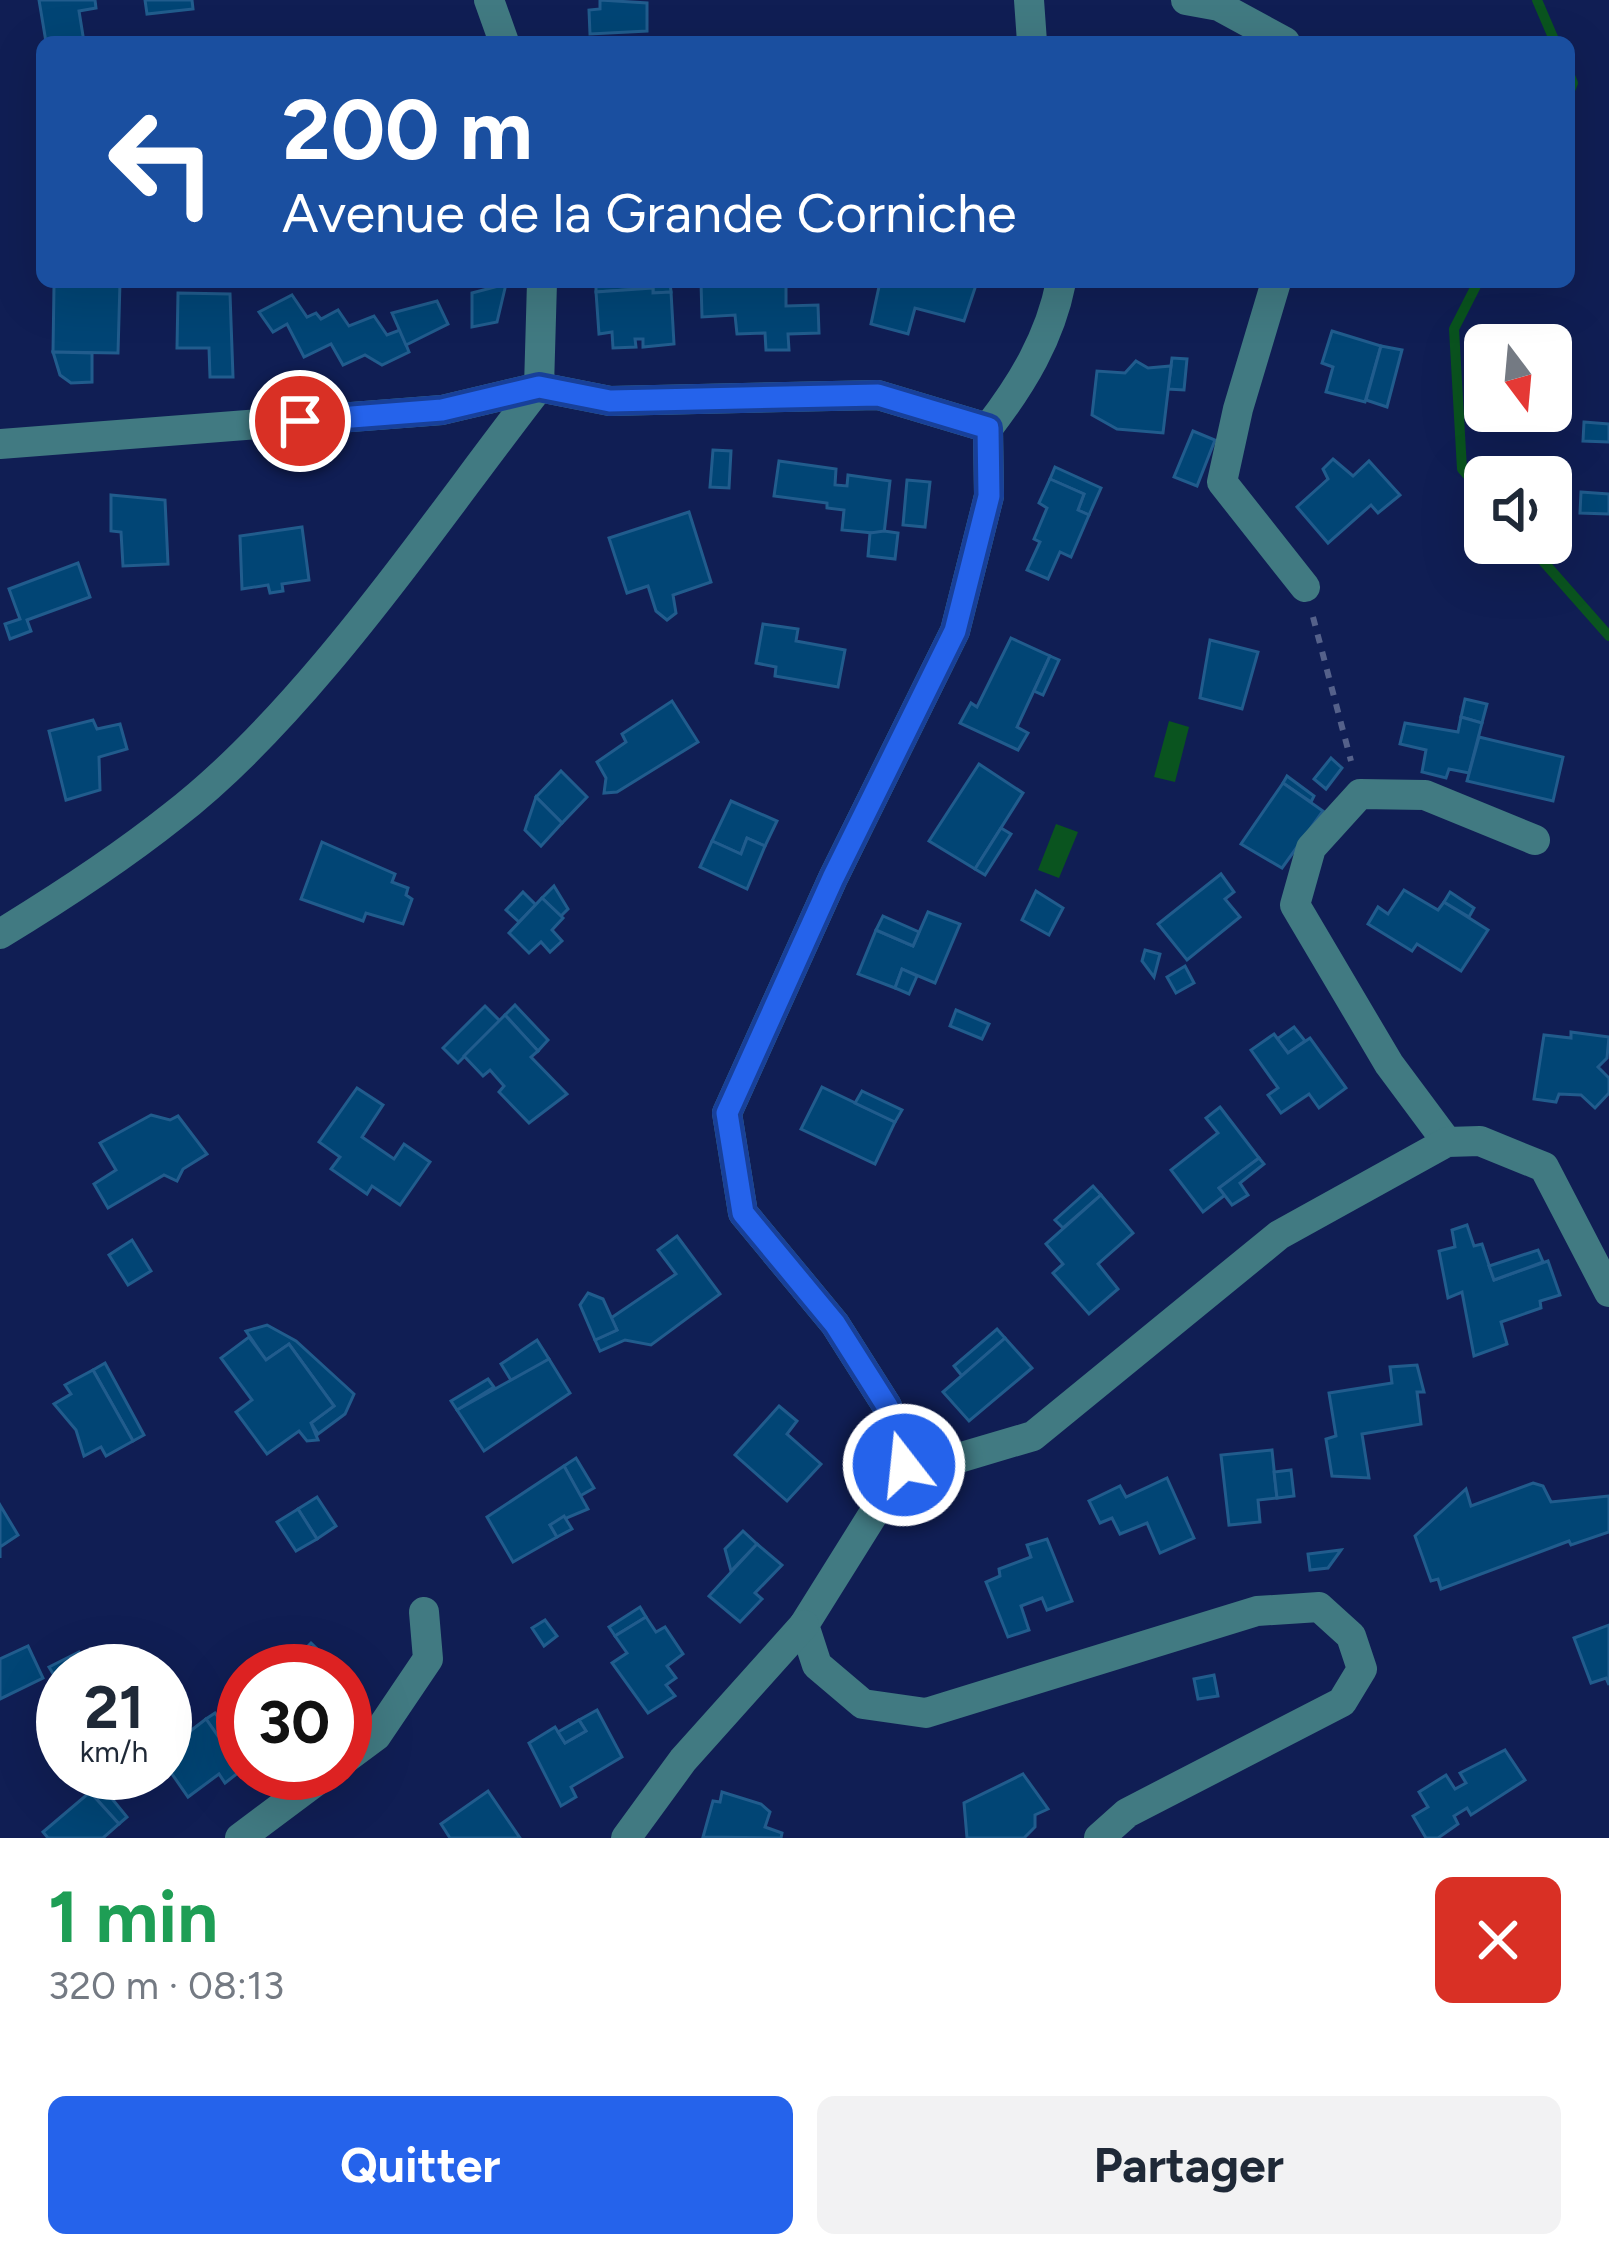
<!DOCTYPE html>
<html lang="fr">
<meta charset="utf-8">
<style>
:root{--surface:#fff;--page:#f2f2f3;--text:#1f2937;--muted:#747a83;--accent:#2563eb}
body{margin:0;font-family:Figtree,sans-serif;background:var(--page);color:var(--text);height:100vh;display:flex;flex-direction:column;font-size:45px;white-space:nowrap}
*{box-sizing:border-box;margin:0}
p{font-size:39px;color:var(--muted)}
.icon{flex:none;width:66px;height:66px;fill:none;stroke:currentColor;stroke-width:2;stroke-linecap:round;stroke-linejoin:round}
.map{position:relative;height:1838px;overflow:hidden}
.side{display:flex;flex-direction:column;background:var(--surface);flex:1}
.side>*{flex:none}
.top-card{position:absolute;left:36px;top:36px;width:1539px;height:252px;border-radius:18px;box-shadow:0 12px 48px #0002;background:#1a4fa0;color:#fff;overflow:hidden}
.needle{width:78px;rotate:164deg}
.buttons{position:absolute;left:1464px;top:324px;display:grid;gap:24px}
.buttons a{display:grid;place-items:center;width:108px;height:108px;border-radius:18px;background:var(--surface);box-shadow:0 12px 48px #0002;font-size:60px}
.speed{position:absolute;left:36px;top:1644px;display:flex;gap:24px;font-size:60px;font-weight:700;text-align:center}
.speed>*{display:grid;place-content:center;width:156px;height:156px;border-radius:50%;background:var(--surface);box-shadow:0 12px 48px #0002;line-height:1}
.speed small{font-size:30px;font-weight:400}
.speed .limit{border:18px solid #d22;background:#fff;color:#111}
.pin{position:absolute;display:grid;place-items:center;width:102px;height:102px;color:#fff;margin:-51px;border:6px solid #fff;border-radius:50%;box-shadow:0 3px 12px #0007}
.me{position:absolute;width:132px;margin:-66px;rotate:344deg;stroke-linejoin:round;filter:drop-shadow(0 0 9px #0008)}
.turn{display:flex;align-items:center;gap:42px;height:252px;padding:0 48px;font-size:54px}
.turn .icon{width:156px;height:156px;stroke-width:2.5}
.turn b{display:block;font-size:84px;line-height:102px}
.round{display:grid;place-items:center;flex:none;width:126px;height:126px;border-radius:18px;background:var(--page)}
.overview{display:flex;align-items:center;justify-content:space-between;height:204px;padding:0 48px}
h1{font-size:72px;font-weight:700;line-height:90px;color:#1e9e55}
.cta{display:flex;gap:24px;margin-top:auto;padding:24px 48px}
.cta a{flex:1;height:138px;border-radius:18px;background:var(--accent);color:#fff;font-size:48px;font-weight:700;line-height:138px;text-align:center}
.cta a+a{background:var(--page);color:var(--text)}
.map>svg:first-child{display:block}
</style>
<div class="map">
<svg width="1609" height="1838" viewBox="0 0 1609 1838">
<rect width="100%" height="100%" fill="#101e54"/>
<g fill="#0a541f">
<path d="M1169 721 1189 727 1175 782 1154 777Z"/>
<path d="M1056 824 1078 832 1059 878 1038 870Z"/>
</g>
<g fill="none" stroke-linecap="round" stroke-linejoin="round">
<g stroke="#0a541f" stroke-width="10">
<path d="M1537 0 1555 42"/>
<path d="M1569 73 1573 83 1569 93"/>
<path d="M1478 282 1454 329 1462 469 1485 495"/>
<path d="M1527 543 1609 636"/>
</g>
</g>
<g fill="#014575" stroke="#215c8d" stroke-width="3">
<path d="M39 0H95L96 8 79 11 84 42H46Z"/>
<path d="M145 0H192L193 9 147 14Z"/>
<path d="M600 0 647 3V31L590 34 589 10 600 9Z"/>
<path d="M99 282H120L118 353 53 352 54 286Z"/>
<path d="M670 282 671 292 653 293V288L596 292V284Z"/>
<path d="M701 282H786V306L818 305 819 333 788 334 789 350H766L765 333 737 334 735 315 702 317Z"/>
<path d="M880 282H977L964 321 915 308 908 334 871 324Z"/>
<path d="M506 284 497 322 472 327V293Z"/>
<path d="M653 288V293L671 292 674 344 643 347V339H635L636 347 613 348 612 332 599 334 596 292Z"/>
<path d="M178 293 230 294 233 377H210L209 348H177Z"/>
<path d="M292 295 307 317 316 313 321 319 338 310 349 326 374 316 387 335 400 330 409 352 382 365 365 355 343 365 331 344 304 357 287 324 273 332 259 312Z"/>
<path d="M437 301 448 324 406 345 392 313Z"/>
<path d="M1332 331 1381 346 1365 402 1326 392 1333 367 1322 363Z"/>
<path d="M1381 346 1402 350 1387 407 1366 400Z"/>
<path d="M53 352 92 353V382L71 383 60 375Z"/>
<path d="M1172 358 1187 359 1184 390 1168 389Z"/>
<path d="M1136 361 1148 368 1171 366 1163 433 1117 429 1092 415 1097 371 1125 373Z"/>
<path d="M1584 422 1609 424V442L1583 441Z"/>
<path d="M1193 431 1215 440 1197 486 1174 477Z"/>
<path d="M713 450 731 451 729 488 710 487Z"/>
<path d="M1333 459 1353 476 1369 461 1400 495 1378 513 1371 505 1328 543 1297 507 1328 479 1323 469Z"/>
<path d="M779 461 836 469 835 485 847 486 848 475 890 481 884 534 842 530 844 510 827 508V503L774 496Z"/>
<path d="M1055 467 1101 488 1089 515 1078 510 1084 494 1050 479Z"/>
<path d="M1050 479 1084 494 1078 510 1089 515 1071 557 1060 552 1048 579 1027 570 1040 542 1034 539 1047 508 1039 503Z"/>
<path d="M907 480 930 482 925 527 903 525Z"/>
<path d="M1581 492 1609 494V514L1580 513Z"/>
<path d="M111 495 165 500 168 564 123 566 121 532 111 531Z"/>
<path d="M689 512 711 582 673 595 676 613 667 620 656 611 648 586 627 593 609 538Z"/>
<path d="M302 527 309 580 282 584 283 591 270 593 268 585 242 589 240 536Z"/>
<path d="M884 531 898 533 895 559 868 556 870 533Z"/>
<path d="M78 563 90 597 27 620 31 631 10 639 5 624 20 619 9 589Z"/>
<path d="M763 624 798 629 796 641 845 650 838 687 775 676 776 667 756 663Z"/>
<path d="M1011 638 1050 656 1017 727 1028 733 1018 750 960 723 971 703 977 707Z"/>
<path d="M1210 640 1258 652 1242 709 1200 698Z"/>
<path d="M1050 656 1059 660 1043 695 1034 691Z"/>
<path d="M1465 699 1487 704 1482 723 1461 717Z"/>
<path d="M672 701 698 742 617 792 604 793 606 778 597 762 626 742 622 734Z"/>
<path d="M1461 717 1482 723 1469 773 1449 769 1446 778 1422 772 1426 750 1400 744 1405 723 1458 732Z"/>
<path d="M93 720 97 729 120 724 127 749 99 757 100 790 66 800 49 731Z"/>
<path d="M1479 737 1563 757 1553 801 1467 781Z"/>
<path d="M1331 758 1342 768 1326 789 1314 779Z"/>
<path d="M979 764 1023 793 975 869 929 841Z"/>
<path d="M561 771 587 797 562 823 536 797Z"/>
<path d="M1287 776 1314 796 1311 802 1283 783Z"/>
<path d="M1283 783 1323 811 1282 868 1241 844Z"/>
<path d="M536 797 562 823 541 846 525 830Z"/>
<path d="M731 801 777 821 765 846 747 838 741 854 712 841Z"/>
<path d="M1001 828 1011 834 985 875 975 869Z"/>
<path d="M747 838 765 846 747 889 700 867 712 841 741 854Z"/>
<path d="M322 842 395 874 392 882 408 888 406 895 412 899 403 924 366 913 363 921 301 899Z"/>
<path d="M1221 874 1234 892 1225 899 1240 917 1187 960 1158 924Z"/>
<path d="M554 886 568 909 561 916 542 898Z"/>
<path d="M1404 890 1438 910 1444 902 1488 930 1461 971 1417 944 1412 951 1368 924 1378 907 1388 914Z"/>
<path d="M1036 891 1063 908 1049 935 1022 920Z"/>
<path d="M523 892 536 905 519 922 506 910Z"/>
<path d="M1450 892 1474 908 1469 917 1444 902Z"/>
<path d="M542 898 563 918 552 930 562 941 550 952 541 942 529 953 509 933Z"/>
<path d="M928 912 960 924 935 983 902 969 895 988 858 974 876 930 913 946Z"/>
<path d="M883 916 919 932 913 946 876 930Z"/>
<path d="M1145 950 1160 954 1154 977 1142 961Z"/>
<path d="M1185 966 1194 983 1176 993 1167 977Z"/>
<path d="M902 969 917 976 909 994 895 988Z"/>
<path d="M515 1005 548 1040 538 1051 505 1015Z"/>
<path d="M485 1006 500 1021 458 1063 443 1048Z"/>
<path d="M956 1010 989 1024 982 1039 950 1026Z"/>
<path d="M505 1015 538 1051 531 1057 567 1094 529 1123 499 1092 504 1086 490 1070 483 1076 464 1056Z"/>
<path d="M1294 1027 1305 1041 1288 1053 1277 1039Z"/>
<path d="M1571 1032 1609 1037 1607 1058 1598 1067 1609 1078V1093L1595 1108 1581 1095 1559 1094 1556 1102 1534 1099 1544 1035 1571 1038Z"/>
<path d="M1274 1034 1288 1053 1310 1038 1346 1088 1319 1108 1309 1094 1281 1113 1268 1095 1278 1088 1251 1050Z"/>
<path d="M822 1087 895 1122 875 1164 801 1129Z"/>
<path d="M357 1088 383 1105 362 1137 394 1159 404 1144 430 1162 400 1205 372 1186 367 1194 331 1169 340 1157 319 1142Z"/>
<path d="M862 1091 902 1110 895 1122 855 1103Z"/>
<path d="M1220 1107 1259 1158 1219 1188 1225 1195 1203 1212 1171 1170 1218 1133 1206 1118Z"/>
<path d="M151 1115 170 1120 178 1116 207 1154 183 1169 177 1181 164 1175 108 1208 94 1184 116 1170 100 1143Z"/>
<path d="M1259 1158 1264 1164 1240 1183 1248 1195 1232 1205 1219 1188Z"/>
<path d="M1093 1186 1101 1195 1063 1228 1055 1220Z"/>
<path d="M1101 1195 1133 1233 1098 1264 1118 1289 1089 1314 1053 1273 1063 1264 1046 1244Z"/>
<path d="M1467 1225 1474 1246 1482 1244 1494 1280 1548 1261 1560 1295 1540 1301 1541 1308 1501 1322 1507 1344 1474 1356 1462 1292 1448 1298 1439 1251 1455 1247 1452 1230Z"/>
<path d="M677 1236 720 1294 651 1345 625 1340 600 1351 595 1340 617 1330 611 1318 676 1274 658 1250Z"/>
<path d="M132 1240 151 1271 128 1285 109 1255Z"/>
<path d="M1538 1250 1543 1262 1494 1280 1489 1266Z"/>
<path d="M588 1293 603 1299 617 1330 595 1340 580 1305Z"/>
<path d="M267 1325 296 1341 354 1394 345 1414 318 1434 311 1423 334 1406 289 1344 266 1360 246 1331Z"/>
<path d="M997 1329 1005 1338 962 1376 954 1366Z"/>
<path d="M249 1337 266 1360 289 1344 334 1406 311 1423 318 1440 307 1441 299 1431 267 1454 236 1412 252 1400 221 1358Z"/>
<path d="M1005 1338 1032 1368 969 1421 943 1392Z"/>
<path d="M537 1340 549 1359 512 1382 501 1364Z"/>
<path d="M549 1359 570 1393 484 1451 457 1410Z"/>
<path d="M105 1363 144 1435 133 1441 93 1370Z"/>
<path d="M1417 1365 1424 1392H1417L1421 1424 1362 1434 1369 1478 1332 1476 1326 1439 1336 1436 1329 1393 1392 1383 1390 1367Z"/>
<path d="M93 1370 133 1441 106 1456 101 1447 84 1456 76 1430 54 1404 71 1394 65 1385Z"/>
<path d="M488 1379 494 1387 457 1410 451 1401Z"/>
<path d="M779 1406 797 1421 787 1434 821 1464 787 1501 735 1455Z"/>
<path d="M1272 1450 1277 1498 1258 1500 1260 1522 1229 1525 1221 1455Z"/>
<path d="M576 1458 594 1488 580 1496 564 1466Z"/>
<path d="M564 1466 588 1509 550 1525 557 1537 513 1562 487 1517Z"/>
<path d="M1291 1470 1294 1496 1277 1498 1274 1472Z"/>
<path d="M1167 1478 1194 1538 1160 1553 1147 1523 1120 1534 1112 1518 1100 1523 1089 1501 1120 1486 1126 1497Z"/>
<path d="M1533 1483 1543 1486 1551 1502 1609 1496V1532L1571 1545 1569 1541 1441 1589 1438 1579 1431 1581 1415 1536 1466 1489 1471 1506Z"/>
<path d="M317 1497 336 1526 317 1539 298 1509Z"/>
<path d="M0 1505 18 1535 0 1547V1558Z"/>
<path d="M298 1509 317 1539 296 1551 277 1522Z"/>
<path d="M564 1516 572 1529 557 1537 550 1525Z"/>
<path d="M743 1531 757 1544 731 1571 725 1549Z"/>
<path d="M1047 1539 1072 1601 1047 1610 1042 1598 1021 1606 1029 1630 1008 1637 986 1582 1000 1576 999 1569 1031 1557 1027 1545Z"/>
<path d="M757 1544 782 1565 755 1593 762 1599 740 1622 709 1596Z"/>
<path d="M1341 1550 1328 1568 1310 1570 1308 1554Z"/>
<path d="M640 1607 646 1617 615 1636 609 1627Z"/>
<path d="M646 1617 656 1632 665 1627 683 1654 667 1666 676 1678 666 1685 675 1696 648 1713 612 1663 627 1653 615 1636Z"/>
<path d="M545 1620 557 1636 544 1646 532 1628Z"/>
<path d="M1609 1625V1685L1606 1678 1591 1683 1574 1638Z"/>
<path d="M311 1643 340 1671H266L276 1661 285 1669Z"/>
<path d="M28 1646 43 1678 0 1699V1659Z"/>
<path d="M79 1652 89 1671H63V1690L49 1667Z"/>
<path d="M1214 1675 1218 1696 1198 1699 1194 1679Z"/>
<path d="M597 1710 622 1757 571 1787 576 1797 561 1806 529 1743 555 1727 565 1743 586 1731 579 1720Z"/>
<path d="M215 1713 233 1736H218L206 1719Z"/>
<path d="M206 1719 218 1736H233L243 1750V1769L225 1783 219 1774 188 1797 165 1764 179 1753 172 1745Z"/>
<path d="M579 1720 586 1731 565 1743 558 1732Z"/>
<path d="M1505 1750 1525 1780 1471 1815 1467 1808 1454 1816 1458 1824 1438 1838H1426L1413 1816 1428 1807 1419 1792 1446 1775 1455 1789 1466 1783 1460 1773Z"/>
<path d="M1023 1774 1048 1809 1035 1815V1827L1024 1838H967L964 1803Z"/>
<path d="M100 1784 127 1817 119 1824 90 1792Z"/>
<path d="M488 1791 520 1838H450L441 1824Z"/>
<path d="M90 1792 119 1824 103 1838H48L43 1832Z"/>
<path d="M722 1792 761 1804 770 1812 765 1827 782 1833 781 1838 703 1837 713 1801 720 1802Z"/>
</g>
<g fill="none" stroke-linecap="round" stroke-linejoin="round">
<path stroke="#55618a" stroke-width="6" stroke-dasharray="9 9" stroke-linecap="butt" d="M1313 617 1351 761"/>
<g stroke="#417a82" stroke-width="30">
<path d="M489 0 504 42"/>
<path d="M1029 0 1032 42"/>
<path d="M1186 0 1219 6 1285 42"/>
<path d="M1276 282 1238 409 1222 482 1305 587"/>
<path d="M539 387 542 282"/>
<path d="M988 428C1022 384 1050 338 1061 282"/>
<path d="M0 444 442 410 539 387 610 401 878 395 988 428 989 496 955 631 833 878 727 1113 743 1213 835 1324 887 1406 904 1465 804 1625 817 1665 863 1704 926 1713 1257 1611 1319 1607 1351 1636 1362 1669 1342 1702 1127 1813 1099 1838"/>
<path d="M0 934C59 898 119 859 173 816 308 712 433 523 539 387"/>
<path d="M1447 1142 1389 1064 1295 905 1311 848 1360 794 1425 795 1535 840"/>
<path d="M904 1465 962 1457 1033 1436 1279 1235 1447 1142 1480 1141 1544 1167 1609 1292"/>
<path d="M345 1759 376 1736 428 1659 424 1612"/>
<path d="M240 1838 327 1773"/>
<path d="M626 1838 683 1760 804 1625"/>
</g>
</g>
<g fill="none" stroke-linecap="round" stroke-linejoin="round">
<g stroke="#184099" stroke-width="30">
<path id="route" d="M300 421 442 410 539 387 610 401 878 395 988 428 989 496 955 631 833 878 727 1113 743 1213 835 1324 887 1406 904 1465"/>
</g>
<use href="#route" stroke="#2563eb" stroke-width="21"/>
</g>
</svg>
<div class="buttons">
<a><svg class="needle" viewBox="-14 -14 28 28"><path d="M0-13l5 13h-10z" fill="#e53935"/><path d="M0 13l5-13h-10z" fill="#747a83"/></svg></a>
<a><svg class="icon" aria-label="sound" viewBox="0 0 24 24"><path d="M4 9h4l5-4v14l-5-4H4zM17 9q2 3 0 6"/></svg></a>
</div>
<div class="speed"><div>21<small>km/h</small></div><div class="limit">30</div></div>
<div class="pin" style="left:300px;top:421px;background:#d93025"><svg class="icon" aria-label="arrive" viewBox="0 0 24 24"><path d="M6 21V4h12l-3 4 3 4H6"/></svg></div>
<svg class="me" style="left:904px;top:1465px" viewBox="-20 -20 40 40"><circle r="17" fill="#2563eb" stroke="#fff" stroke-width="3"/><path d="M0-11L8 9 0 5-8 9z" fill="#fff"/></svg>
<div class="top-card">
<div class="turn"><svg class="icon" aria-label="left" viewBox="0 0 24 24"><path d="M17 20v-9H6M10 6l-5 5 5 5"/></svg><div><b>200 m</b>Avenue de la Grande Corniche</div></div>
</div>
</div>
<section class="side">
<div class="overview"><div><h1>1 min</h1><p>320 m · 08:13</p></div><a class="round" style="background:#d93025;color:#fff"><svg class="icon" aria-label="close" viewBox="0 0 24 24"><path d="M6 6l12 12M18 6L6 18"/></svg></a></div>
<div class="cta"><a>Quitter</a><a>Partager</a></div>
</section>
